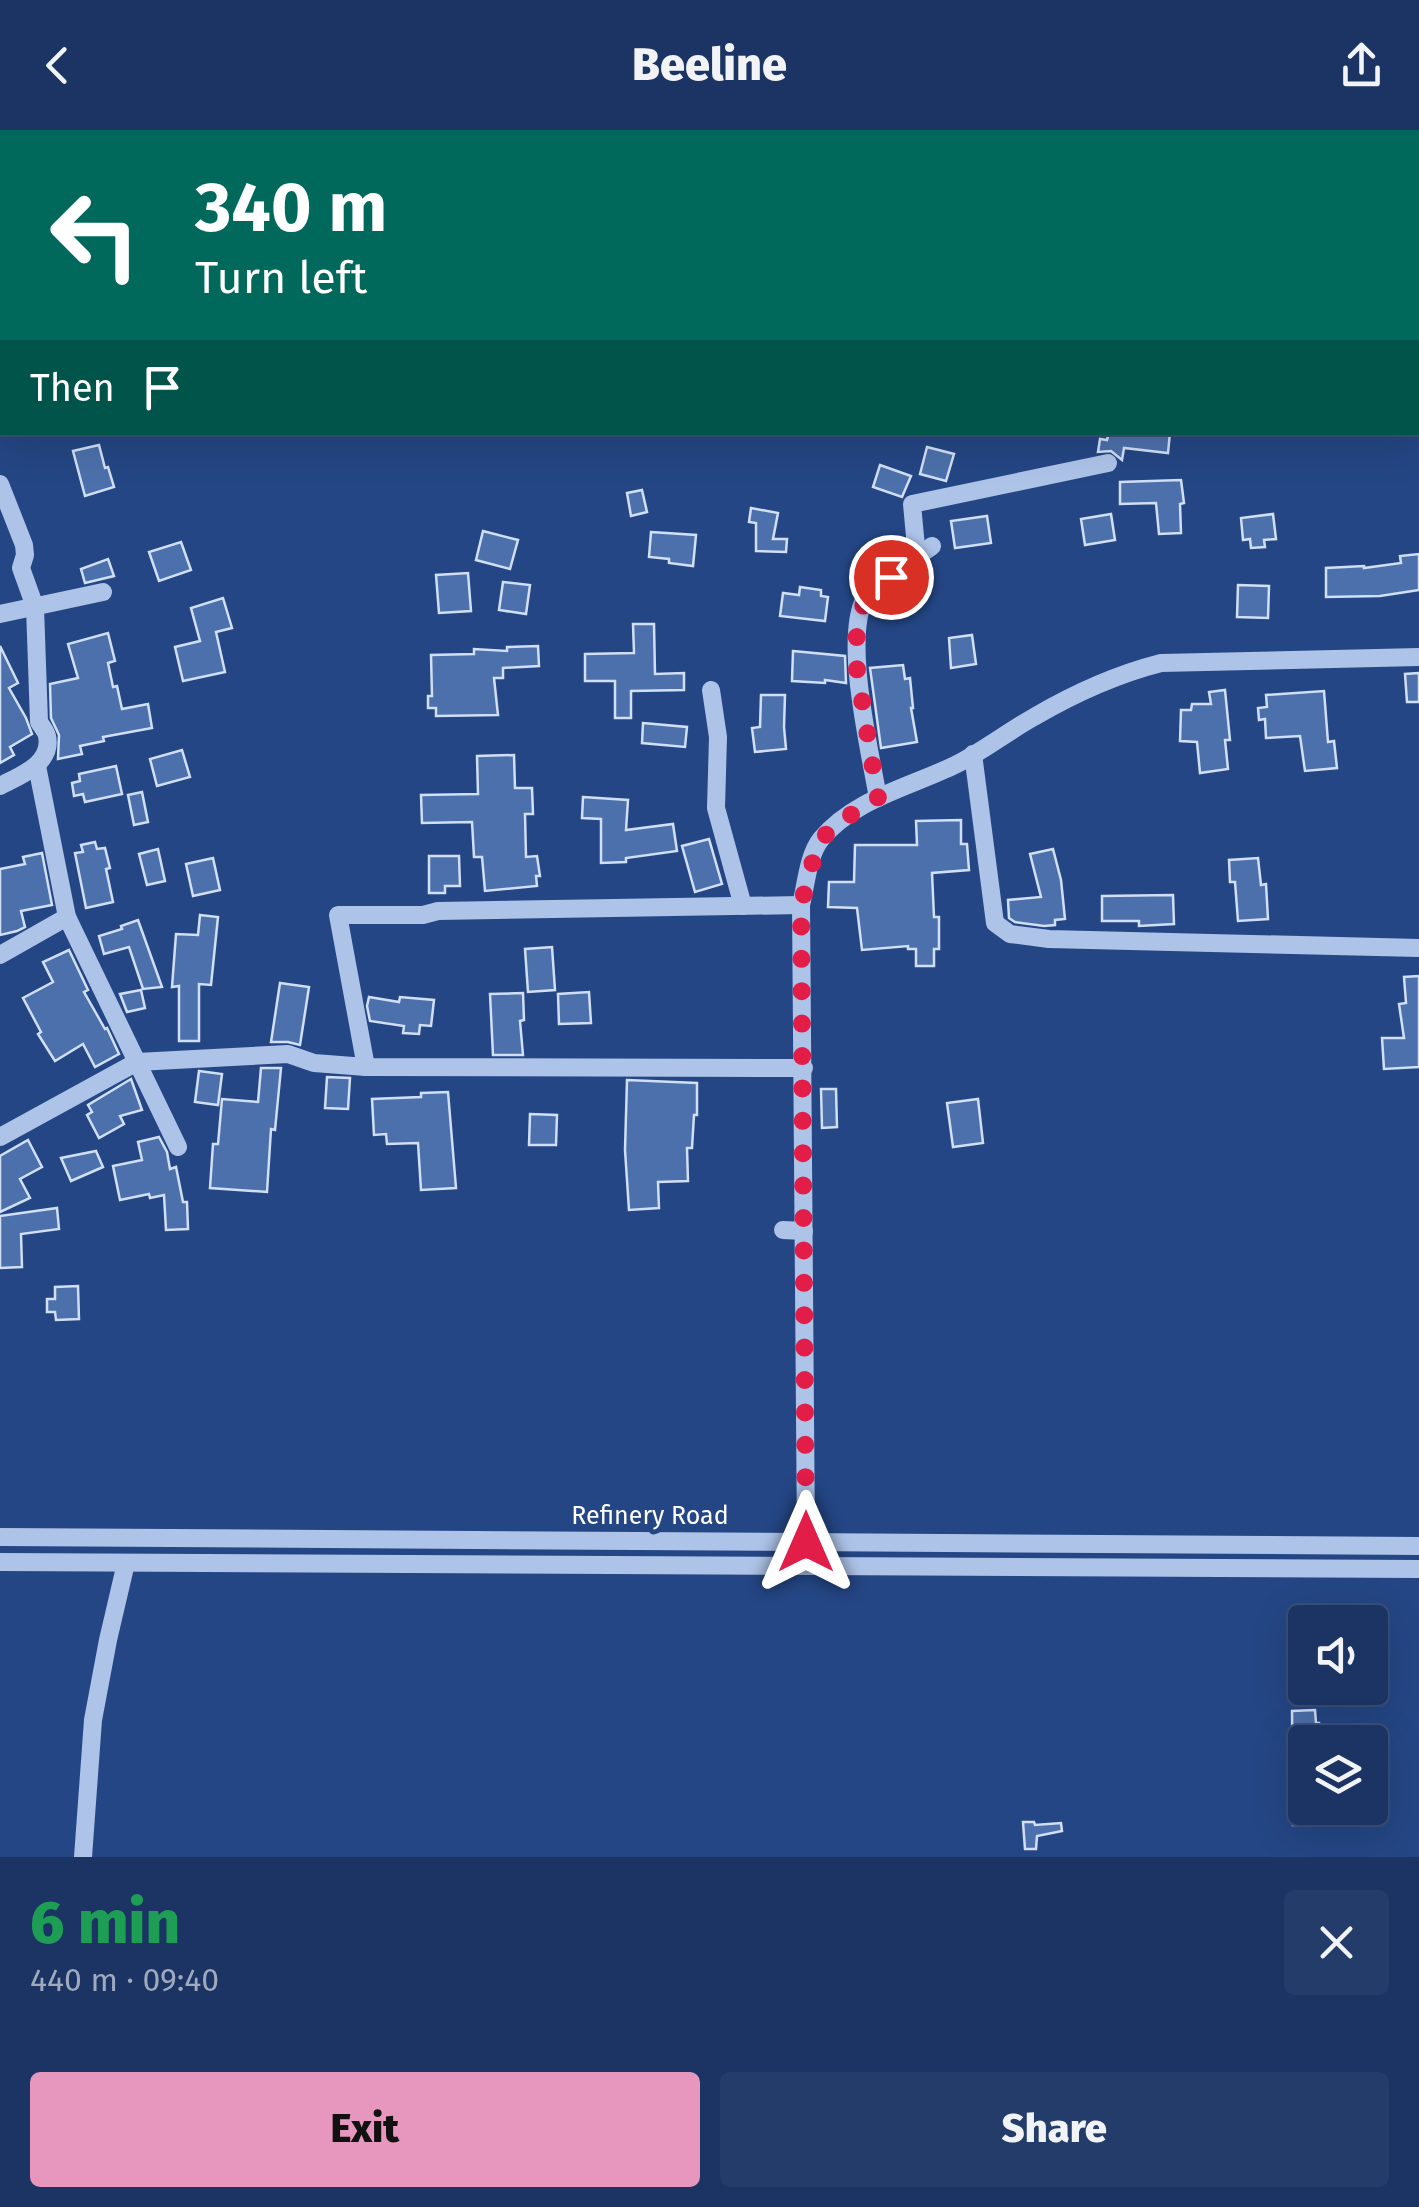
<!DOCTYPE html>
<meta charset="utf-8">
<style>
:root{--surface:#1b3463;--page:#243c69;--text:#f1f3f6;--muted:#a0aabe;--line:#394f78;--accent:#e797bd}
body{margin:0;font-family:"Fira Sans",sans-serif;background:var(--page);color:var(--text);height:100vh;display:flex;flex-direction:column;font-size:38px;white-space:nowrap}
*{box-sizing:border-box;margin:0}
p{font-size:32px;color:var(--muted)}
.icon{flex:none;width:55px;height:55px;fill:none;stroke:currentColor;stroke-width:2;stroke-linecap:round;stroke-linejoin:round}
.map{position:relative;height:1727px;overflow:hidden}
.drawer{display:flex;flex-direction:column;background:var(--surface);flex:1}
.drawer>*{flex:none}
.top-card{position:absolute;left:0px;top:0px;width:1420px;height:305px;box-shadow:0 10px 40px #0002,0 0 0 2px var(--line);background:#00695c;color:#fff;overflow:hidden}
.fabs{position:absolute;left:1288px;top:1475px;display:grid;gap:20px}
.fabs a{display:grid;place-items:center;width:100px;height:100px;border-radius:10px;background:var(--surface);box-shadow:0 10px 40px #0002,0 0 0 2px var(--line);font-size:50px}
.pin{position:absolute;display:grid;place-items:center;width:85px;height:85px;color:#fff;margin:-42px;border:5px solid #fff;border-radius:50%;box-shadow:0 2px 10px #0007}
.me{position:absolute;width:110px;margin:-55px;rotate:0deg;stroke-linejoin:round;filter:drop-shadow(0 0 8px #0008)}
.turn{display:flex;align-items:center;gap:35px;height:210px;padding:0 30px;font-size:45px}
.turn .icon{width:130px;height:130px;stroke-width:2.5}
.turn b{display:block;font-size:70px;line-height:85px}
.then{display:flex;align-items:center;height:95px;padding:0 30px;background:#0003;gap:20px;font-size:38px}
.round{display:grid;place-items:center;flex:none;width:105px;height:105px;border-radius:10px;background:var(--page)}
.summary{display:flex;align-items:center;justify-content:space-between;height:170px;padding:0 30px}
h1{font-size:60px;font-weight:800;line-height:75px;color:#1e9e55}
.cta{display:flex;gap:20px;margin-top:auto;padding:20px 30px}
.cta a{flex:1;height:115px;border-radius:10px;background:var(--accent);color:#111;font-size:40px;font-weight:800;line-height:115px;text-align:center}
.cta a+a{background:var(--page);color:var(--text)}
header{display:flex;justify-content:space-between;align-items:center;height:130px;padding:0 30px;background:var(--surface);font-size:45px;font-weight:800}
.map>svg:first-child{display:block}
</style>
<header><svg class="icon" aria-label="back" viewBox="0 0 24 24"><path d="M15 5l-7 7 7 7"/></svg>Beeline<svg class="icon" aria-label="share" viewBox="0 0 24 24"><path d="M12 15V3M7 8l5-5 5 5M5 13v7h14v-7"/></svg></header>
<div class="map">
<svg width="1419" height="1727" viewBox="0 0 1419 1727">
<rect width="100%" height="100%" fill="#244684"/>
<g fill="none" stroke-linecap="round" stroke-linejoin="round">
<g stroke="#a1bce9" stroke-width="5">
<path d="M728 0 733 2"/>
<path d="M1418 106 1419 107"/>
</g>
</g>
<g fill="#4c70ab" stroke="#d1dff6" stroke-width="2.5">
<path d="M1109 302H1170L1168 323 1124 318 1122 330 1111 321 1098 322 1100 309 1107 310Z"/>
<path d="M99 315 105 338 108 337 114 357 85 366 73 321Z"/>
<path d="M927 317 954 324 946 351 920 344Z"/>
<path d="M880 335 911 346 902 367 873 357Z"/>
<path d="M1181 350 1184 373 1180 374 1181 403 1159 404 1156 373 1120 374V352Z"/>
<path d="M642 360 647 382 631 386 627 363Z"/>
<path d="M751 378 778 383 773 409H787L786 422 756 421V393L749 392Z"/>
<path d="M1111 384 1115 410 1085 415 1081 389Z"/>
<path d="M1273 384 1276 409 1264 410 1265 417 1251 418 1250 409 1243 410 1241 388Z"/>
<path d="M987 386 991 413 955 418 951 391Z"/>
<path d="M483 401 518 410 510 439 476 430Z"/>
<path d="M651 402 696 405 693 436 669 433V429L649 427Z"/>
<path d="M181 412 191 440 159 451 149 422Z"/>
<path d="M1419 424V460L1380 466 1326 467V438L1364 436V438L1401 433 1400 426Z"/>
<path d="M108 429 114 446 85 453 81 439Z"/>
<path d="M468 443 471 481 439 483 436 445Z"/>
<path d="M503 452 530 455 526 484 499 480Z"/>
<path d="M1238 455 1269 456 1268 488 1237 487Z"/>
<path d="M800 457 821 460V466L828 467 825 491 780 486 783 463 799 465Z"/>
<path d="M223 468 232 498 216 502 225 542 183 551 175 517 200 511 191 478Z"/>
<path d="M633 494H654L655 544 684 543V560L631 561V588H615V551H585V524L634 523Z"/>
<path d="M108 503 115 531 108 533 113 557 117 556 122 579 148 574 152 598 103 607 104 611 80 616 82 624 58 629 59 605 51 588 50 554 78 548 68 514Z"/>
<path d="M972 505 976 534 951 538 949 508Z"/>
<path d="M0 516 18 553 9 558 26 588 32 604 10 617 14 625 0 633Z"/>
<path d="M538 516 539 536 503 538V548H494L498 585 436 586V578H428V566H432L431 525 474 524V519L507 521V517Z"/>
<path d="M793 521 845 526 846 553 825 550V553L792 551Z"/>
<path d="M903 535 905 549 910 548 913 578H911L917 612 881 618 870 538Z"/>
<path d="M1419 543V572H1407L1405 544Z"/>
<path d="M1225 560 1230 610H1225L1228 639 1200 643 1197 612 1180 611 1181 580H1191L1192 574H1211L1209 562Z"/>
<path d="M1324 561 1328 612 1334 611 1337 638 1305 641 1300 606 1266 608 1265 589 1259 590 1258 578 1267 577 1266 565Z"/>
<path d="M761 565H785L784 597 786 619 755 622 752 598 760 597Z"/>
<path d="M643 593 687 597 685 617 642 613Z"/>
<path d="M182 620 190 647 157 656 150 629Z"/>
<path d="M514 625 515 658H532L533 684H525L526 727 537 726 540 746H536L537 756 485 761 482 727H474L472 692 422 693 421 665 478 664 477 626Z"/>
<path d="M116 636 122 664 85 672 83 664 74 666 72 653 80 651 79 644Z"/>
<path d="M142 662 148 692 134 695 128 665Z"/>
<path d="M583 667 628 670 626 700 673 694 677 721 626 728V732L601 733V689L582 688Z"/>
<path d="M961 690V714H967L969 740 932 743 934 787H939V819H934V836H916V819H908V816L862 820 857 778 828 777 829 752H854L855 715H917L916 691Z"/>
<path d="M709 709 722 754 695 762 682 716Z"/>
<path d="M95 712 97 719 105 718 110 738 106 739 113 772 86 778 75 723 83 722 81 715Z"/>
<path d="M158 719 165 751 147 755 139 724Z"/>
<path d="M1053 719 1061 750 1065 789 1055 790V795L1044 796 1015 792 1009 788 1008 770 1041 767 1030 724Z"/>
<path d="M42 723 52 775 21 781 25 797 17 801 0 805V739L25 734 23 727Z"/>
<path d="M429 726H459L460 756H445V763H429Z"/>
<path d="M213 728 220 760 193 766 186 734Z"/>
<path d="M1258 728 1261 755 1266 754 1268 789 1238 791 1235 752H1230L1229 730Z"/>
<path d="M1173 765 1174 794 1139 796V791H1102V766Z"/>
<path d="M200 785 218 787 211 855 199 854V911H179V856L172 857 176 804 198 805Z"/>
<path d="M138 790 162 857 143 859 129 817 104 824 99 806 122 799 121 796Z"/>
<path d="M552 817 555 860 528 862 525 819Z"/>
<path d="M69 820 88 860 84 862 105 899 107 898 119 924 95 937 83 914 55 931 38 904 41 902 23 868 53 852 43 832Z"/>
<path d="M1419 846V937L1384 939 1382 908H1404L1399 874 1406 873 1404 847Z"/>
<path d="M280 853 309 857 300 915 288 912H271Z"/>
<path d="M141 860 145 878 127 882 120 864Z"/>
<path d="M589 862 591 893 559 894 558 864Z"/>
<path d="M523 863 524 890 520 891 523 925H493L490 864Z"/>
<path d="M369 867 399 872 400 867 434 870 431 896 420 895 419 904 403 903 404 896 370 891 367 876Z"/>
<path d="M261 938H281L275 1000 271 999 267 1062 210 1058 213 1014H218L222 969 258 972Z"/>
<path d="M199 941 222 944 218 975 195 972Z"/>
<path d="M327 947 350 948 348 979 325 978Z"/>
<path d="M131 949 142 980 120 986 124 994 99 1008 87 985 92 982 88 975Z"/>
<path d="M627 950 697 953V985H694L692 1018H687L688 1051 658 1052 659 1078 629 1080 625 1020Z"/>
<path d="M821 959H836L837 997 822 998Z"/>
<path d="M448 962 456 1058 421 1060 418 1013 387 1014 386 1004 374 1005 372 969 421 967V963Z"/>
<path d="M978 969 983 1013 953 1017 947 973Z"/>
<path d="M530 984 557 985 556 1015H529Z"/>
<path d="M159 1007 167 1022 170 1039 176 1037 183 1072H187L188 1099 166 1100 164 1065 150 1068 149 1064 120 1070 113 1036 142 1030 138 1012Z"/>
<path d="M28 1010 42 1037 20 1049 30 1068 0 1082V1026Z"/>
<path d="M96 1021 103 1037 71 1051 61 1028Z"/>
<path d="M57 1078 59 1099 21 1104 22 1137 0 1138V1086Z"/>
<path d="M78 1156 79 1189 56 1190 55 1182H47V1169H55V1157Z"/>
<path d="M1315 1580 1316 1593H1319L1320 1610 1305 1611V1678H1320L1321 1695H1293L1292 1581Z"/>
<path d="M1023 1692H1034L1035 1695 1061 1693 1062 1701 1037 1706 1036 1719H1025Z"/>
</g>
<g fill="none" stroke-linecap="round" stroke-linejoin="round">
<g stroke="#adc3e8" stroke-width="18">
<path d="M13 0 15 2"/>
<path d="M0 354 24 415 25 425 21 438 35 477 39 592C42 597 46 601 47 606 53 634 19 646 0 656"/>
<path d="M917 428 912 374 1108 333"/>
<path d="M0 484 103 462"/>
<path d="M711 560 718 607 716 678 743 776"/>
<path d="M973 624 995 793 1010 804 1049 809 1419 818"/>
<path d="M37 636 67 787 178 1017"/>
<path d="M878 668C870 621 843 509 865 468 870 459 920 425 932 416"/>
<path d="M0 825 67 787"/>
<path d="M366 937 338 785H423L438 781 801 775"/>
<path d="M0 1007 137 932 288 924 314 933 366 937 804 938"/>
<path d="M783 1100 804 1101"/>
<path d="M0 1407 1419 1416"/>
<path d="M806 1412 801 775C806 755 808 725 821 709 854 669 910 657 955 635 982 622 1007 602 1034 587 1075 563 1114 545 1161 533L1419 527"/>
<path d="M0 1432 1419 1439"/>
<path d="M83 1727 93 1590 108 1510 126 1433"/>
</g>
</g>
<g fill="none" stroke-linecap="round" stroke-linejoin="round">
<path stroke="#e11d48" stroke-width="18" stroke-dasharray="0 32.4" d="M806 1412 801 775 818 713 836 694 878 668 856 533 857 498 866 466 891 447"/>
</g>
<g text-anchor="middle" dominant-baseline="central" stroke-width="10" stroke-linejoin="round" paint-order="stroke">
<g font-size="25" fill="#fff" stroke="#244684">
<text x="650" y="1386">Refinery Road</text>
</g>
</g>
</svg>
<div class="fabs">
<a><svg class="icon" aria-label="sound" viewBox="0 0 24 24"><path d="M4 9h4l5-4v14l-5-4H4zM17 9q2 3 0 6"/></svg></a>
<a><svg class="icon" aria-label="layers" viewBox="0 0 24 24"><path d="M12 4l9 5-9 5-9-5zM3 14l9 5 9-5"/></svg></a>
</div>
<div class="pin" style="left:891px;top:447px;background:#d93025"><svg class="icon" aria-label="arrive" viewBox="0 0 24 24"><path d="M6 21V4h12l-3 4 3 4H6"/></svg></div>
<svg class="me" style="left:806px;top:1412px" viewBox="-20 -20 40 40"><path d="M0-17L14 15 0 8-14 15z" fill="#e11d48" stroke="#fff" stroke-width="4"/></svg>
<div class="top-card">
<div class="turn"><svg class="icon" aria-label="left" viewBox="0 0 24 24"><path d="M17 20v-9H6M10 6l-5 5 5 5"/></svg><div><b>340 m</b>Turn left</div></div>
<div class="then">Then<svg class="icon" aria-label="arrive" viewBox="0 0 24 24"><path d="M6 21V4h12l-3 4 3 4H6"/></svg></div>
</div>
</div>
<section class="drawer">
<div class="summary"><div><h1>6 min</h1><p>440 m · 09:40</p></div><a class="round"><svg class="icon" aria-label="close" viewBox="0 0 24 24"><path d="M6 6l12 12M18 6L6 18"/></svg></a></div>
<div class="cta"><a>Exit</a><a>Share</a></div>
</section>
